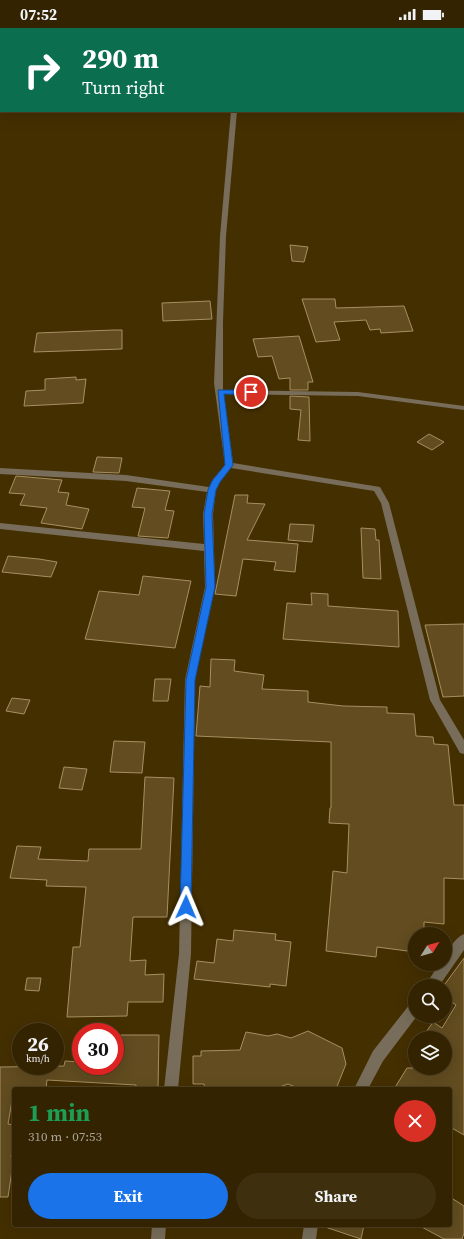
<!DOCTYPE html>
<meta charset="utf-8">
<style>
:root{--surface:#332300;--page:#3e2f0f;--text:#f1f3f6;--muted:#a9a499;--line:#4e4022;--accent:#1a73e8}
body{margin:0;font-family:"Source Serif 4",serif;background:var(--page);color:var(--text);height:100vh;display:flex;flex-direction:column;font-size:15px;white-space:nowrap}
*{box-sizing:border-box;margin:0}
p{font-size:13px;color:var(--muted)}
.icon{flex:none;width:22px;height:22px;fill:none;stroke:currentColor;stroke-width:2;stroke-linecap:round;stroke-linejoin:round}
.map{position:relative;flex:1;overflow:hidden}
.drawer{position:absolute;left:12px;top:1059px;width:440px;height:140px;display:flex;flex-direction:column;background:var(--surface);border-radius:4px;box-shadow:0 4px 16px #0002,0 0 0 1px var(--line)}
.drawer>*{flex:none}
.guide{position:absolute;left:0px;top:0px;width:464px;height:84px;box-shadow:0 4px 16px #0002,0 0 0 1px var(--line);background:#0b6e4f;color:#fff;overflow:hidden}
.needle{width:26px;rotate:53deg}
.tools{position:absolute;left:408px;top:899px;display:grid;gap:8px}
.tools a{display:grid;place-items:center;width:44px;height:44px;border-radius:50%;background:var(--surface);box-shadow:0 4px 16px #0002,0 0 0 1px var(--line);font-size:20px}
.speed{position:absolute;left:12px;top:995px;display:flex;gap:8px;font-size:20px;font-weight:700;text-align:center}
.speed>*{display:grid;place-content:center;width:52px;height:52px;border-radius:50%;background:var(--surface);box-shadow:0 4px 16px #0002,0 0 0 1px var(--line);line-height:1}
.speed small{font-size:10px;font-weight:400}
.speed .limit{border:6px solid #d22;background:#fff;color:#111}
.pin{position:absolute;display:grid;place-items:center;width:34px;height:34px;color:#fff;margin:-17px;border:2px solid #fff;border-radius:50%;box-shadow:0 1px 4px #0007}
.me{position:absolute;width:44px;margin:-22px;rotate:1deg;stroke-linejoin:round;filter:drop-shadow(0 0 3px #0008)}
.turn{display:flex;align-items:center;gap:14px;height:84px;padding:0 16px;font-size:18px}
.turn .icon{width:52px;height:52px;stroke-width:2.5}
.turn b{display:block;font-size:28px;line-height:34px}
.round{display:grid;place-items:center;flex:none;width:42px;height:42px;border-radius:21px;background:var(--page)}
.summary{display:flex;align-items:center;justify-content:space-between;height:68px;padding:0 16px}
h1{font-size:24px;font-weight:700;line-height:30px;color:#1e9e55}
.action{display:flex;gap:8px;margin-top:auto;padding:8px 16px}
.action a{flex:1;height:46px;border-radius:24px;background:var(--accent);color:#fff;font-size:16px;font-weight:700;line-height:46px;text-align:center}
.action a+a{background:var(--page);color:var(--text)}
.status{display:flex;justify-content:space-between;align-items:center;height:28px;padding:0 20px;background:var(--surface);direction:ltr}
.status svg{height:11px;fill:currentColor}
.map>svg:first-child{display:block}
</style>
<div class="status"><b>07:52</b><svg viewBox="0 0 49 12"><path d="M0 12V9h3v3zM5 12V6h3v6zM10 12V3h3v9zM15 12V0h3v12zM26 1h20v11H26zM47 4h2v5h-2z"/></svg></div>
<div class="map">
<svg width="464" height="1211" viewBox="0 0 464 1211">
<rect width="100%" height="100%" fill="#442f00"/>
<path fill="#002900" d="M0 0H464V46L463 1H1V31Z"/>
<g fill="#624c20" stroke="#a78f63">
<path d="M290 217 308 219 304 234 292 233Z"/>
<path d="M302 271H335L336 280 404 278 413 303 381 305 380 301 370 302 366 292 334 294 340 312 316 314Z"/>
<path d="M210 273 212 291 163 293 162 275Z"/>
<path d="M114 302H122V321L34 324 37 305Z"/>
<path d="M299 308 313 354H308V362H290V350L279 351 272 328 258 329 253 311Z"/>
<path d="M76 349V352L86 351 83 375 24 378 26 363 45 362V351Z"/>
<path d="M290 368 309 369 310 413 298 412 301 382 290 381Z"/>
<path d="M429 406 444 414 432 422 417 414Z"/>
<path d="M97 429 122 430 119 445 93 444Z"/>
<path d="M16 448 62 452 58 464 69 465 66 477 89 481 82 501 41 495 47 480 20 477 25 466 9 465Z"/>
<path d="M137 460 170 463 165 482 174 483 168 510 138 508 145 480 132 479Z"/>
<path d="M235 467H248L247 475 265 476 247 512 298 516 295 544 274 542 276 534 243 531 236 568 215 566Z"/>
<path d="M290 496 314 497 312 514 288 512Z"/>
<path d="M361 500 375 501 376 512H379L381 551 363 550Z"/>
<path d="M8 528 39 531 57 534 51 549 2 544Z"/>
<path d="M143 548 191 553 175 620 85 611 99 563 139 567Z"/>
<path d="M311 565 328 566V578L398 583 399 619 283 611 287 575 312 577Z"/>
<path d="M464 596V668L443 669 425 597Z"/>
<path d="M211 631 235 632 234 643 264 647 262 661 308 663V674L343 678 387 679V685L414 686 416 708 433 709 434 716 448 717 454 777H464V851L444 850V896L424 894V906H415V924L377 919 376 929 326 923 333 843 347 845 349 796 329 795 330 780H331V714L196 708 200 658 210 659Z"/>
<path d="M155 651H171L168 673H153Z"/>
<path d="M12 670 30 672 24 686 6 683Z"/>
<path d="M114 713 145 714 142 745 110 744Z"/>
<path d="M64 739 87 741 82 762 59 760Z"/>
<path d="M145 749 174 750 167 889H133L130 933 146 932 145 947 164 946 163 974H128L127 988 67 989 73 919H80L86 859 46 858 47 852 10 850 17 818 41 819 38 831 88 833 89 821H141Z"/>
<path d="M234 902 276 906 275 912 291 914 286 958 270 956V959L194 951 197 933 214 935 217 911 233 913Z"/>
<path d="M464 930V1107L450 1099V1061H394L407 1040H445V1010H422L433 994 442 1000 456 977 445 969V956Z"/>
<path d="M27 950H41L39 963 25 962Z"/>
<path d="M308 1003 342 1020 346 1036 336 1061H300L288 1056 274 1061H205L204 1056H193V1028H201V1023L240 1022 246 1004 268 1008 277 1006 291 1010Z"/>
<path d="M121 1007H159L158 1061H136V1057L47 1052 46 1061H14L8 1096 14 1097V1111L11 1129H14L8 1169H0V1039L64 1038 65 1033 81 1034V1038H115V1036H118Z"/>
<path d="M450 1169 464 1178V1205L462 1211H444L418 1197H450Z"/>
<path d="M325 1197H364L361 1211 325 1199Z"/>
</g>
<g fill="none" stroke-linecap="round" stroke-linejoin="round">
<g fill="#776d5a" fill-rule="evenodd">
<path d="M231 83H237L226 208 223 294V362L358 364 464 378V382L358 368 224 366 233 435 380 459 389 475 440 672 464 712V726L460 725 430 672 381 475 374 463 231 440 220 454 216 462 213 486 215 559 195 652 191 926 178 1061H164L179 926 185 652 205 559 204 523 0 501V495L204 516 203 486 207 464 126 453 0 446V440L126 447 209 459 213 451 225 437 214 355 220 208Z"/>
<path d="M464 906V922L439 958H425L439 936H445C445 926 454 910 464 906Z"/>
<path d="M415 974V988H417L383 1033 368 1061H354L373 1023 410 976Z"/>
<path d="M152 1197H166L165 1211H151Z"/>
<path d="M304 1197H318L316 1211H302Z"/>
</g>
<g fill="#9d8d6f" fill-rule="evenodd">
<rect x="0" y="61" width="1" height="4"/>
<rect x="463" y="71" width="1" height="4"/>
</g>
</g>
<path fill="#1a73e8" stroke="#114b97" d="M218 362H251L255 364 251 367 224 366 233 437 220 454 216 462 212 486 215 559 195 652 191 879 190 883 186 884 182 883 180 879 186 652 206 559 204 486 208 462 212 453 225 437Z"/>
</svg>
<div class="tools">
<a><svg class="needle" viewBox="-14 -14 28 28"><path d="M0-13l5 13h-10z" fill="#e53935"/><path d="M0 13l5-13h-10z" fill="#a9a499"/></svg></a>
<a><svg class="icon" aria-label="search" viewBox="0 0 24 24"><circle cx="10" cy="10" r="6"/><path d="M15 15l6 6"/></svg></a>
<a><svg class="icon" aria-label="layers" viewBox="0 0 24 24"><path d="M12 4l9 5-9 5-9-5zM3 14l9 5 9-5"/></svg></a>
</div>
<div class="speed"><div>26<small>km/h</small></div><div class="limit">30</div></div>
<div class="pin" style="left:251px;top:364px;background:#d93025"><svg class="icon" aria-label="arrive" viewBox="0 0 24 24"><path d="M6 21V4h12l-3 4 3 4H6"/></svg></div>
<svg class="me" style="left:186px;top:879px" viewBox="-20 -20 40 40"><path d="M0-17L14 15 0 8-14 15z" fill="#1a73e8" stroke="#fff" stroke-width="4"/></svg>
<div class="guide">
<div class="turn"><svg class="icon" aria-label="right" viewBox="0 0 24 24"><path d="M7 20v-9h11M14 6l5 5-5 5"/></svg><div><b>290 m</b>Turn right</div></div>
</div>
<section class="drawer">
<div class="summary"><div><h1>1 min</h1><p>310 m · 07:53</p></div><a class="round" style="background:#d93025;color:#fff"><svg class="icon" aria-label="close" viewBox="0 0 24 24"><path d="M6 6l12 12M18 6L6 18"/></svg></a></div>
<div class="action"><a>Exit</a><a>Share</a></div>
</section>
</div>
